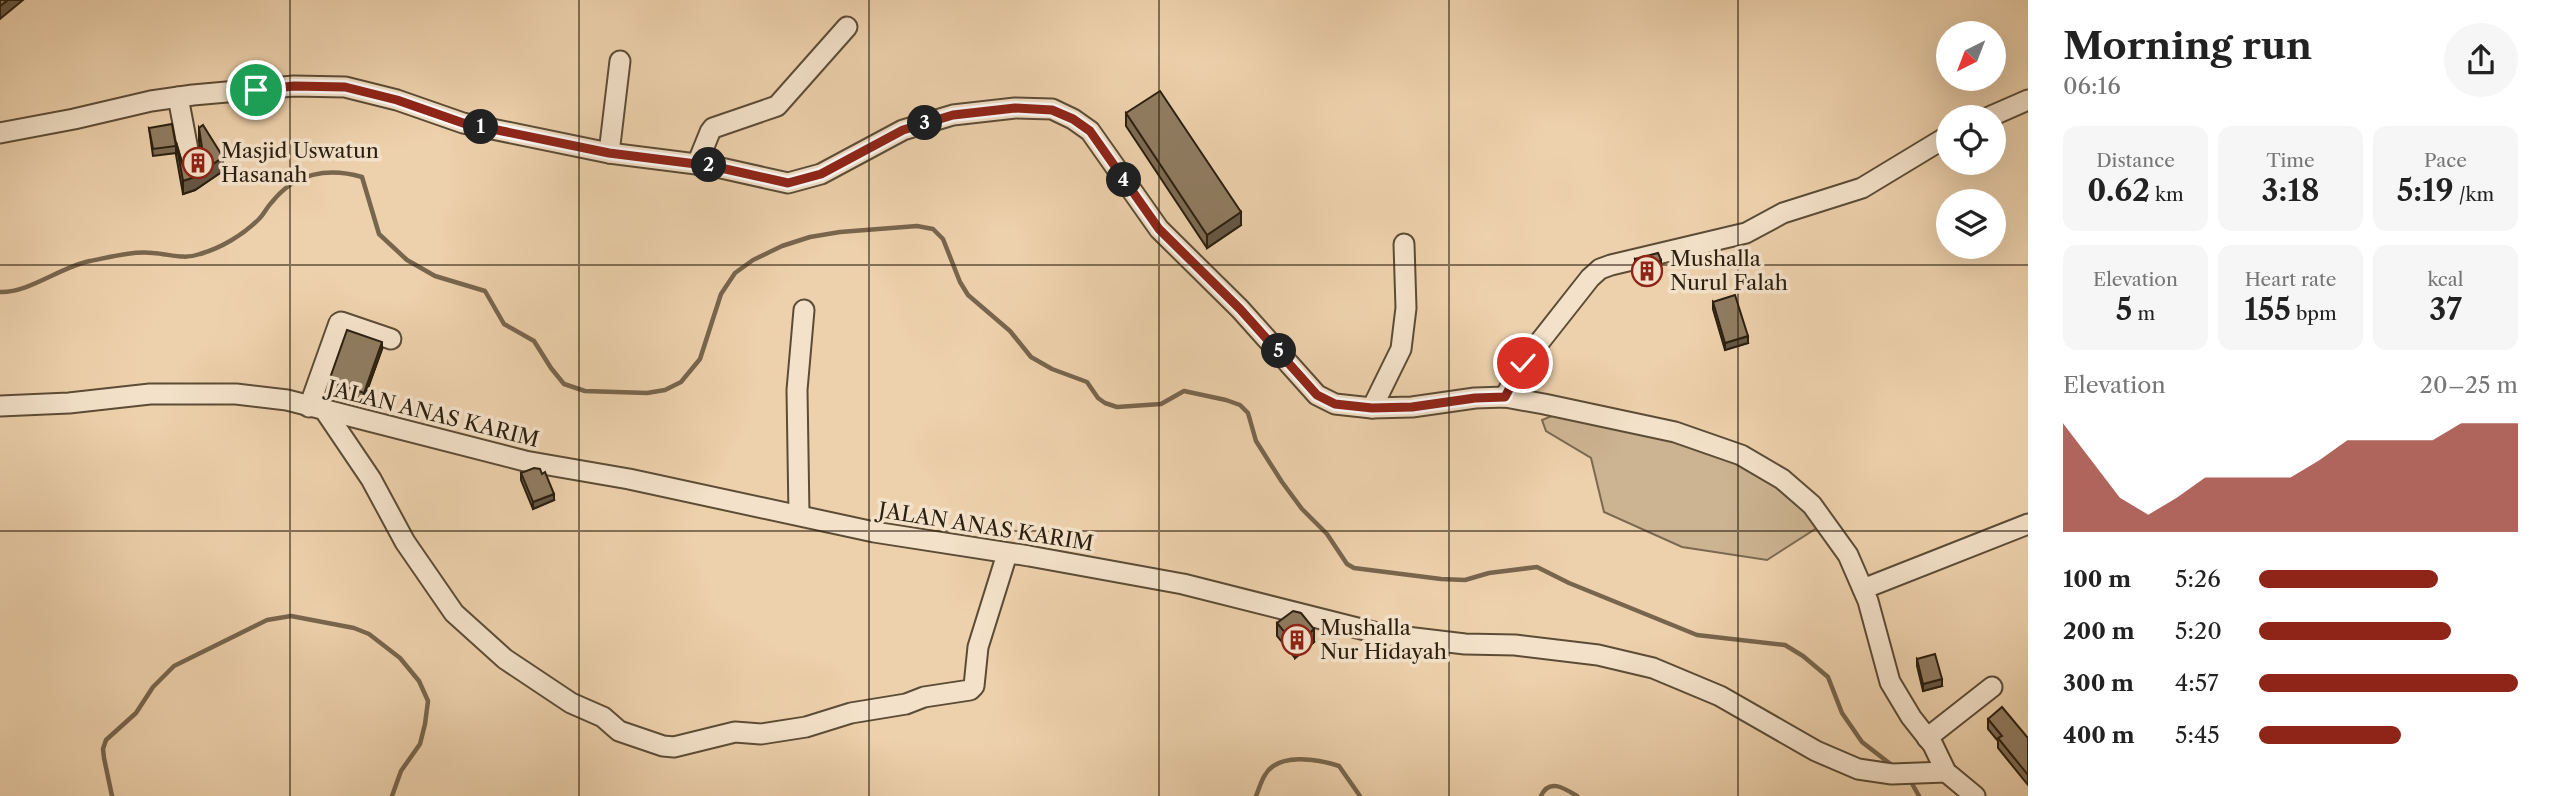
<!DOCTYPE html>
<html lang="en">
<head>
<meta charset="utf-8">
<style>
  :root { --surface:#fff; --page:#f6f6f6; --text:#222; --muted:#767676; --accent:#8f2418 }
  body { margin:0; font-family:"Libre Caslon Text",serif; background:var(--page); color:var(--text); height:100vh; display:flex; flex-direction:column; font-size:26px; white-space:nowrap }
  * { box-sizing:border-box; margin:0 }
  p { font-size:23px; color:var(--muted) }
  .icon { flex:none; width:38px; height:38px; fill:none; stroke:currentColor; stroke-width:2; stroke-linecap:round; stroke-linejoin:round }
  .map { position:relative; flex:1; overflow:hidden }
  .details { display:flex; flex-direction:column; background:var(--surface); width:525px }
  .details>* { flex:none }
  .needle { width:46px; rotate:222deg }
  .fabs { position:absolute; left:1936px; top:21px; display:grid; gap:14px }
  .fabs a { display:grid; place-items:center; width:70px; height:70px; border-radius:50%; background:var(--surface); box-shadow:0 7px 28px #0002; font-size:35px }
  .pin { position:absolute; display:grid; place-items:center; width:60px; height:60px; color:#fff; margin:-30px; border:4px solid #fff; border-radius:50%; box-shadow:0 2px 7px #0007 }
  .km { position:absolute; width:35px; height:35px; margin:-18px; border-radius:50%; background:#222; color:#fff; font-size:19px; line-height:35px; text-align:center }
  .round { display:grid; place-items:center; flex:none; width:74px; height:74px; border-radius:37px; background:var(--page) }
  .overview { display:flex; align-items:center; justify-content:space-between; height:119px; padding:0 35px }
  h1 { font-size:38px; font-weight:800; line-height:52px }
  .figures { display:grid; grid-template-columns:repeat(3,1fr); gap:10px; height:119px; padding:7px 35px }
  .figures div { display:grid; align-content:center; border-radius:14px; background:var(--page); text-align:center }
  .figures b { font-size:30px; font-weight:800 }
  .figures small { font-size:19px; font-weight:400 }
  .figures p { font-size:19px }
  .chart { height:196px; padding:14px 35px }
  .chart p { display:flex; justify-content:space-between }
  .chart svg { width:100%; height:126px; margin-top:7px; fill:var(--accent); opacity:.7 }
  ul { padding:0 35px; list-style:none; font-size:23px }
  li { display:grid; grid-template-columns:112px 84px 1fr; align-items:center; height:52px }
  li i { height:18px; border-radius:9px; background:var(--accent) }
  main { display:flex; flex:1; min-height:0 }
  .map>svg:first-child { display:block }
  .green { fill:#ccb391; stroke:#7c6950; stroke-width:2 }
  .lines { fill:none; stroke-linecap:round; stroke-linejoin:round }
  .stream { stroke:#78654d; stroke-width:4.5 }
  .minor-casing { stroke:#5c4c36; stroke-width:23 }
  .minor { stroke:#f3e1c9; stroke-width:19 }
  .wall { fill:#7c6b53; stroke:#2b1f0f; stroke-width:2 }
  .shaded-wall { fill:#655744; stroke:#2b1f0f; stroke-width:2 }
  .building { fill:#907c61; stroke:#2b1f0f; stroke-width:2 }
  .route-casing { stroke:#fff; stroke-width:14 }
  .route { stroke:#8f2418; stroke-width:9 }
  .grid { fill:none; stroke:#2b1f0f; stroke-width:2; stroke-opacity:0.55 }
  .labels { text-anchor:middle; stroke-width:7; stroke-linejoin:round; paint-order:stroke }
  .poi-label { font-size:21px; fill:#2b1f0f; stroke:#f3e1c9; text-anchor:start }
  .street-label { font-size:21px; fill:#2b1f0f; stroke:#f3e1c9 }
</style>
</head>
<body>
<main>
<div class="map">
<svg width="2028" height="796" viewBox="0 0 2028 796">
  <rect width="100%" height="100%" fill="#edd1ac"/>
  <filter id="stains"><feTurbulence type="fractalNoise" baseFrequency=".00286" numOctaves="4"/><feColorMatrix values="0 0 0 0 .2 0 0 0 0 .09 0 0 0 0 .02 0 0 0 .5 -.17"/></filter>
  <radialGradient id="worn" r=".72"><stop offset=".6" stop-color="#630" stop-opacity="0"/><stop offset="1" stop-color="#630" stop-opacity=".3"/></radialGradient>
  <polygon class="green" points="1571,408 1782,477 1823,524 1767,560 1682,547 1604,512 1591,458 1546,431 1542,420"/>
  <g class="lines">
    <g class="stream">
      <path d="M0 292C29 293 60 267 90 261 110 257 132 251 153 253 170 254 183 260 200 254 221 248 243 235 259 219 264 214 267 207 272 202 295 173 328 167 362 177L379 234 407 260 435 276 485 291 504 324 534 341 551 368 564 384 585 391 647 393 665 390 681 382 700 359 721 294 735 273 753 260 782 246 810 237 840 232 917 226 933 229 943 239 960 282 968 295 1010 331 1031 357 1052 369 1087 382 1098 398 1105 403 1117 407 1161 404 1184 391 1226 400 1240 405 1248 413 1256 441 1282 482 1302 509 1327 534 1347 564 1354 568 1441 579 1465 580 1489 573 1537 567 1569 583 1697 635 1785 645 1803 656 1828 677 1842 713 1862 742 1893 766"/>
      <polyline points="1910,780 1919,796"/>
      <polyline points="112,796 104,758 103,749 106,740 136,713 153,687 174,666 267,620 291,616 354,628 369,634 400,658 419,681 428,701 425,724 420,744 401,771 392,796"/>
      <path d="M1256 796C1259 789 1261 781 1265 775 1278 752 1318 759 1339 766L1360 796"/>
      <path d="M1541 796C1549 778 1564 788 1577 796"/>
    </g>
    <g class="minor-casing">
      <g id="minor">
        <polyline points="178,97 192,171"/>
        <polyline points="1989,117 2028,100"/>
        <polyline points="0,133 74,119 151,101 193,95 294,86 345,87 397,100 463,123 609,153 712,166 788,183 821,174 903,130 953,115 1015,108 1052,109 1073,119 1090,131 1159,229 1240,309 1317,395 1335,404 1372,408 1412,407 1475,398 1505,397 1544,404 1675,432 1741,455 1782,479 1812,505 1848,555 1868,601 1890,682 1911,717 1933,745 1946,772 1975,796"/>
        <polyline points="609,153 620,61"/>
        <polyline points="697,164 710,132 713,128 777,106 847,27"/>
        <polyline points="1505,397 1523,363 1590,278 1600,269 1611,265 1746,233 1783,213 1862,188 1948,136"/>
        <polyline points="0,406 69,403 150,394 236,394 287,400 525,461 629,479 874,532 1029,556 1183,584 1381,634 1465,644 1515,645 1598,655 1653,668 1720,696 1816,751 1858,769 1892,774 1946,772"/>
        <polyline points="309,407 339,323 341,322 391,339"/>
        <polyline points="1372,408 1401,349 1406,308 1404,244"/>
        <polyline points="325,411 371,479 405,542 454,613 505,659 571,703 603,717 619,731 663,746 674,747 735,732 761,734 806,727 851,713 906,704 924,697 970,690 974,686 978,647 1007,554"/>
        <polyline points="799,515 797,390 804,310"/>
        <polyline points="1863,589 2028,524"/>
        <polyline points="1927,738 1992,687"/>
      </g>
    </g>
    <use href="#minor" class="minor"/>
  </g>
  <g class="wall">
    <polygon points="1126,113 1241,225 1207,248 1126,126"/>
    <polygon points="149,128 176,146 176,153 153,156"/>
    <polygon points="199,128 223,171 195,190 183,194 176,155 176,142 183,166 189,170 199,168 202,164 199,141"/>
    <polygon points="1635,259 1661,273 1642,285 1635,272"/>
    <polygon points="1713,302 1748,343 1725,350 1713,309"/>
    <polygon points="382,349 364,399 329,388 329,381"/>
    <polygon points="521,473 554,500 533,509 521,480"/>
    <polygon points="1277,623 1314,642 1295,658 1277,636"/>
    <polygon points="1917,659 1942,686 1923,691 1917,666"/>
    <polygon points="1988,719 2028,738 2028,785 1998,748 1998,741 1988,729"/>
  </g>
  <g class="shaded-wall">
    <polygon points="8,0 23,0 0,19 0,6"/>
    <polygon points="223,157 223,171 195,190 183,194 183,181"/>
    <polygon points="1241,212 1241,225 1207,248 1207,235"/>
    <polygon points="1661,260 1661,273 1642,285 1642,272"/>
    <polygon points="1748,336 1748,343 1725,350 1725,343"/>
    <polygon points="382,342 382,349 364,399 364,393"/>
    <polygon points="554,494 554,500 533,509 533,502"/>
    <polygon points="1314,629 1314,642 1295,658 1295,645"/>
    <polygon points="1942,679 1942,686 1923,691 1923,684"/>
  </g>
  <g class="building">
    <polygon points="0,0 8,0 0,6"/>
    <polygon points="1160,91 1241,212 1207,235 1126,113"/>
    <polygon points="172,124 176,146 153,149 149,128"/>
    <polygon points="203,125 223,157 195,177 183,181 176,142 183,166 189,170 199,168 204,161 199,128"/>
    <polygon points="1658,253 1661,260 1642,272 1635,259"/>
    <polygon points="1735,295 1748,336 1725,343 1713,302"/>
    <polygon points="347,330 382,342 364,393 329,381"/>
    <polygon points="534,468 540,469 542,474 545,472 554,494 533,502 521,473"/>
    <polygon points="1293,611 1301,613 1314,629 1295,645 1277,623"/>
    <polygon points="1935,654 1942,679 1923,684 1917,659"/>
    <polygon points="2002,707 2028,738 2028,775 1998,738 2002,736 1988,719"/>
  </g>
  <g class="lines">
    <g class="route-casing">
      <polyline id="route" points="256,90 294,86 345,87 397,100 463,123 609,153 712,166 788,183 821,174 903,130 953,115 1015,108 1052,110 1073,119 1090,131 1159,229 1240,309 1317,395 1335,404 1372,408 1412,407 1475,398 1505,397 1523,363"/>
    </g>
    <use href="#route" class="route"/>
  </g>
  <path class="grid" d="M290 0V796M579 0V796M869 0V796M1159 0V796M1449 0V796M1738 0V796M0 265H2028M0 531H2028"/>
  <defs>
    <g id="building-ring" transform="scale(1.575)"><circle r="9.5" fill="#f3e1c9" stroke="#8f2418" stroke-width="1.5"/><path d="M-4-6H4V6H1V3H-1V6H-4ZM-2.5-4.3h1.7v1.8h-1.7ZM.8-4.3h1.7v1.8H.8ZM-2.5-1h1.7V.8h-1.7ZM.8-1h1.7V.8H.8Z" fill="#8f2418"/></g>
  </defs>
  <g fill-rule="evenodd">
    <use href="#building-ring" x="198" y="163"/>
    <use href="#building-ring" x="1647" y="271"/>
    <use href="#building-ring" x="1297" y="640"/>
  </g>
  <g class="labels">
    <g class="poi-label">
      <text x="221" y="158">Masjid Uswatun<tspan x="221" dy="24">Hasanah</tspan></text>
      <text x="1670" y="266">Mushalla<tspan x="1670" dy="24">Nurul Falah</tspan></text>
      <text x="1320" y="635">Mushalla<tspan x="1320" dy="24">Nur Hidayah</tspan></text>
    </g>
    <g class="street-label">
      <text transform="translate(433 414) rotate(14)" y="7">JALAN ANAS KARIM</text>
      <text transform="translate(986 527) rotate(9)" y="7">JALAN ANAS KARIM</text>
    </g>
  </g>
  <rect width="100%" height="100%" filter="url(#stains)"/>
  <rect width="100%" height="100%" fill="url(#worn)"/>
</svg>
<div class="fabs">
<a><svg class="needle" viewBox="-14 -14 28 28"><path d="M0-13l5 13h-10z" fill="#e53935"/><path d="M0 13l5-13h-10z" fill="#767676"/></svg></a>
<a><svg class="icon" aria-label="locate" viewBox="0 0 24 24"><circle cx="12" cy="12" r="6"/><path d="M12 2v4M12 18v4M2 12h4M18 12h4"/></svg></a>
<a><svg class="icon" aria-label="layers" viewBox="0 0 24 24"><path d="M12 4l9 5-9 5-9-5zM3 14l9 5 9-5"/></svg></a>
</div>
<div class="pin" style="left:256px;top:90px;background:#1e9e55"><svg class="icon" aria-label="arrive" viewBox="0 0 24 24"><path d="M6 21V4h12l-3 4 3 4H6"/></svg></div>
<div class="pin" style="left:1523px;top:363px;background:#d93025"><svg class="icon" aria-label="check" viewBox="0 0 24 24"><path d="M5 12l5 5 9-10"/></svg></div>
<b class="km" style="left:481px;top:127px">1</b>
<b class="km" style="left:709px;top:165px">2</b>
<b class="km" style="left:925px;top:123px">3</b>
<b class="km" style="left:1124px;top:180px">4</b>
<b class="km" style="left:1279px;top:351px">5</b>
</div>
<section class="details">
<div class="overview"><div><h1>Morning run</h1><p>06:16</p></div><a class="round"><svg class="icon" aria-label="share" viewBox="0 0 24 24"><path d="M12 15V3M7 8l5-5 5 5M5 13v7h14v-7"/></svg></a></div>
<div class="figures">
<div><p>Distance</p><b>0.62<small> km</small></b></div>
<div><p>Time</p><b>3:18</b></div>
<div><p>Pace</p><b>5:19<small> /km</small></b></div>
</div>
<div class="figures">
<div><p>Elevation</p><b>5<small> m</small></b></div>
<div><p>Heart rate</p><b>155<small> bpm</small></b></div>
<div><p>kcal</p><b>37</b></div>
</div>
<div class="chart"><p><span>Elevation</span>20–25 m</p>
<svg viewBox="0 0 160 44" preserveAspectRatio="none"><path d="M0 44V6L10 19L20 32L30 38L40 32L50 25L60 25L70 25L80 25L90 19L100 12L110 12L120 12L130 12L140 6L150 6L160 6V44z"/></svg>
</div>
<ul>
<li><b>100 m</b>5:26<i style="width:69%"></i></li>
<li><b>200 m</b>5:20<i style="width:74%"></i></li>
<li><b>300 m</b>4:57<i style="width:100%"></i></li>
<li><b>400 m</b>5:45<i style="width:55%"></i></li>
</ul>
</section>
</main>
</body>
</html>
